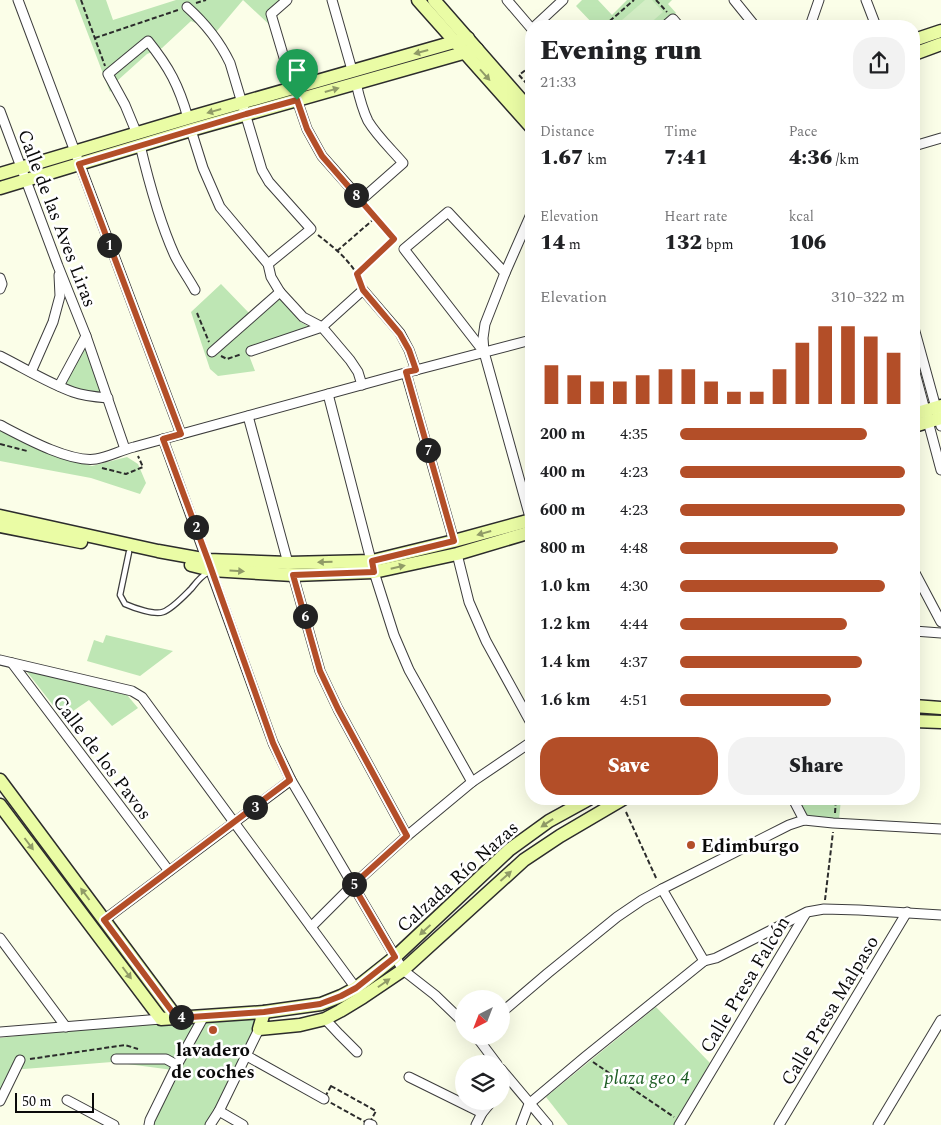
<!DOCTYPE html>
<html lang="en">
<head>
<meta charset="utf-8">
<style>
  :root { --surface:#fff; --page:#f2f2f2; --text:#202124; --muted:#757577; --accent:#b34e28 }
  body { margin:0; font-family:Spectral,serif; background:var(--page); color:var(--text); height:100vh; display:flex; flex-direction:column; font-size:19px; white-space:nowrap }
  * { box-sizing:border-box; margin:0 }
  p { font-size:16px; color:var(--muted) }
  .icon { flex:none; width:28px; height:28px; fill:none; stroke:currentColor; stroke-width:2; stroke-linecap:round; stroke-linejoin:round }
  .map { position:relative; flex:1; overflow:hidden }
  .sheet { position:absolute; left:525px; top:20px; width:395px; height:785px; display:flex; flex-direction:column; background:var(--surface); border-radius:20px; box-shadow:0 5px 20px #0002 }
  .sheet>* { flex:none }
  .needle { width:32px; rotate:222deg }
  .buttons { position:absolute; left:455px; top:990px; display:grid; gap:10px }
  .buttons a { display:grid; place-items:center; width:55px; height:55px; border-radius:50%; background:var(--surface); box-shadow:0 5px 20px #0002; font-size:25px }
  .scale { position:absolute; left:15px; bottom:12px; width:79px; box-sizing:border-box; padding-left:5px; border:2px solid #0a0a0a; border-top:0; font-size:14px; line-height:18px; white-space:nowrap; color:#0a0a0a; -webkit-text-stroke:4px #fff; paint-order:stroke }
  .pin { position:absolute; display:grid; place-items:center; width:42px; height:42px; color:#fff; margin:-51px -21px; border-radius:50% 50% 50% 0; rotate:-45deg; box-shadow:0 0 5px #0007 }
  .pin .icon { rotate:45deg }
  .km { position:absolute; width:25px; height:25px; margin:-12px; border-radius:50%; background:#222; color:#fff; font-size:14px; line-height:25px; text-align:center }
  .round { display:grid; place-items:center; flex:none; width:52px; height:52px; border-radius:20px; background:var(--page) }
  .head { display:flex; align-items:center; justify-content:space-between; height:85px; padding:0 15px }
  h1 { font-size:28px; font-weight:800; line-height:38px }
  .stats { display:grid; grid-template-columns:repeat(3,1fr); gap:8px; height:85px; padding:5px 15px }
  .stats div { display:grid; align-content:center }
  .stats b { font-size:21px; font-weight:800 }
  .stats small { font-size:14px; font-weight:400 }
  .stats p { font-size:14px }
  .chart { height:140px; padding:10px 15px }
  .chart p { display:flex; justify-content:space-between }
  .chart svg { width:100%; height:90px; margin-top:5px; stroke:var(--accent); stroke-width:6 }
  .cta { display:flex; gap:10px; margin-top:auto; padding:10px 15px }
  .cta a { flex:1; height:58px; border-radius:20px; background:var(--accent); color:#fff; font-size:20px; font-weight:800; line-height:58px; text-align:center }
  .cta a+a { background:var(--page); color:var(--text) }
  ul { padding:0 15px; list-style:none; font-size:16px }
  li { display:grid; grid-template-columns:80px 60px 1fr; align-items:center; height:38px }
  li i { height:12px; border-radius:6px; background:var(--accent) }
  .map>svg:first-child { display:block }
  .green { fill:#bee6b4 }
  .pitch { fill:#d3eec5 }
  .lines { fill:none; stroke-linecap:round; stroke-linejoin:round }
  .lane-casing { stroke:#3d3d3d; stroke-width:7 }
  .street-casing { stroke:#3d3d3d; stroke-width:11 }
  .secondary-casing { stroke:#2c2c2c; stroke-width:15 }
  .path { stroke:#2c2c2c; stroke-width:2; stroke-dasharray:5 2.5; stroke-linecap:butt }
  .lane { stroke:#fff; stroke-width:4.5 }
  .street { stroke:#fff; stroke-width:9 }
  .secondary { stroke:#eafca5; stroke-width:12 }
  .oneway { fill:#909b67 }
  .route-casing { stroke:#fff; stroke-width:10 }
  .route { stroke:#b34e28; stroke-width:6 }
  .poi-dot { fill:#b34e28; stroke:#fff; stroke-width:2 }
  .labels { text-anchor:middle; stroke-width:5; stroke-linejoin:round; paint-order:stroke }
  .street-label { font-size:19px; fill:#0a0a0a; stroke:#fff }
  .poi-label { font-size:19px; font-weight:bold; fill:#0a0a0a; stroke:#fff; text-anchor:start }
  .park-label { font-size:19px; font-style:italic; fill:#1e5e25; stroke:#fff }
</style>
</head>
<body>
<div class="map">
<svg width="941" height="1125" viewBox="0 0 941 1125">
  <rect width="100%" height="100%" fill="#fbfee8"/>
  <g class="green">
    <polygon points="75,0 106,0 113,20 176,0 291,0 276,15 274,29 243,0 216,32 191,21 162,48 147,54 117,81 110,92"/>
    <polygon points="582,0 598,0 612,15 627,0 672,0 668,4 676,13 662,26 595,26 576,6"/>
    <polygon points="221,284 249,313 275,290 299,321 311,328 248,349 250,358 255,371 218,376 210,369 191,312"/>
    <polygon points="86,343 106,396 83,392 62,385"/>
    <polygon points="0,430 21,440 74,461 92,466 127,457 138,464 146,483 140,494 91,478 0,461"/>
    <polygon points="106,635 173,651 140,676 87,661 94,640 103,643"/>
    <polygon points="24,668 127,695 138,708 112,726 89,700 63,718"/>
    <polygon points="796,799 841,799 839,820 805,818"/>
    <polygon points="656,1007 710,1063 674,1125 568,1125 546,1097"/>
    <polygon points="262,1014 207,1125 151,1125 205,1018"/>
    <polygon points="199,1022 173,1070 112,1062 11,1070 0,1090 0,1038 95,1026"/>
  </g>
  <polygon class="pitch" points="645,0 652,0 663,12 647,26 628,26 622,20"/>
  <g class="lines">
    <g class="lane-casing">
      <path id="lane" d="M129 552 120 595 125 604C134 608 154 615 163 612 172 609 184 596 191 589 196 583 200 577 207 573"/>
    </g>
    <g class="street-casing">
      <g id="street">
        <polyline points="18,0 181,434"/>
        <polyline points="287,0 271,14 293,88"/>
        <polyline points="332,0 352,70"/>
        <polyline points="507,0 531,28"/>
        <polyline points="734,0 755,26"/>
        <polyline points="866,0 876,26"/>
        <path d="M187 7C206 24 219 40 230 63L262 170 269 182 311 229 268 264"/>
        <polyline points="535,26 563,0"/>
        <polyline points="665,26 673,19 679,26"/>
        <polyline points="810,26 819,0"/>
        <path d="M297 100 307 129 322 156 361 200 403 163C391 149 377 136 368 121 362 109 359 96 356 83"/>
        <polyline points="0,111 58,266 86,336 125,449"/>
        <polyline points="191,130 203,168 220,207 268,264 271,277 280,292 303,317 322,327 350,360 358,372 362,385"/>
        <path d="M137 134 125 105 108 74 148 41C169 67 179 86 188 118"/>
        <path d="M140 145C149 183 159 221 175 256 181 268 189 279 195 290"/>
        <polyline points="914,146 941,138"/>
        <polyline points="531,214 505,273 485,324 483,338 484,352 531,521"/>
        <polyline points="0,278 2,284 0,289"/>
        <polyline points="914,328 941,426"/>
        <polyline points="251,351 322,327 363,290 400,333 409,350 416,370"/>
        <polyline points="212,352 280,292"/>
        <polyline points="484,352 404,249 448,212 505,273"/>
        <path d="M0 356C24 368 48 383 73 392 84 396 96 397 108 398"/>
        <polyline points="914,369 941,470"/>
        <polyline points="31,372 53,322 60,296 59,275"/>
        <polyline points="406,373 454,541"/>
        <polyline points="59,386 86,336"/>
        <polyline points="328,394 374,572 394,635 409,670 472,782"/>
        <polyline points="248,416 288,563"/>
        <path d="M0 425C23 437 70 463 96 459 109 457 121 450 134 447L416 370 531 340"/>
        <polyline points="163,439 273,743 291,780 403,970 435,995 464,1023"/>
        <polyline points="457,554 469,602 486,641 531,723"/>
        <polyline points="914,571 941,622"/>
        <polyline points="293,575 320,671 338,709 407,836"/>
        <polyline points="914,631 941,633"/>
        <polyline points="0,660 132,691 142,697 358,991"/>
        <polyline points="12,663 169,871"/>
        <polyline points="793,799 804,820"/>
        <polyline points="662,889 704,961"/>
        <polyline points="104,920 291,780"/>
        <polyline points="311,927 353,885 407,836 472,782 531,742"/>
        <polyline points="0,938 66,1027"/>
        <polyline points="501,1013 548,973 617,917 642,900 662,889 789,825 804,820 833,823 941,829"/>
        <polyline points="325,1019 339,1034 357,1052"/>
        <polyline points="0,1032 161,1019"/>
        <polyline points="476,1036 497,1064"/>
        <polyline points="247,1056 324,1099"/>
        <polyline points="116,1059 166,1059 177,1065"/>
        <polyline points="501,1069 548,1125"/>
        <polyline points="409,1077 482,1113"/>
        <polyline points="501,1089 509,1079"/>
        <polyline points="67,1100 114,1125"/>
        <polyline points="0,1101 20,1060"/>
        <polyline points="219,1111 243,1125"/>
        <polyline points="369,1124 372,1125"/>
        <polyline points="149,1125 150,1120 177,1065 204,1016"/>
        <polyline points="210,1125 219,1111 259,1029"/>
        <polyline points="476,1125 482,1113 492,1101"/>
        <polyline points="521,1125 529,1104 585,1057 704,961 716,958 807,912 824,909 859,910 941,915"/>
        <polyline points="679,1125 806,913"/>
        <polyline points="779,1125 907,912"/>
        <polyline points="878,1125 941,1020"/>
      </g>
    </g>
    <g class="secondary-casing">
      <g id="secondary">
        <polyline points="418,0 531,127"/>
        <polyline points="434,0 531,111"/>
        <polyline points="914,40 941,31"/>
        <polyline points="914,54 941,44"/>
        <polyline points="0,174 188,118 468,38"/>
        <polyline points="0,188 191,130 477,49"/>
        <polyline points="914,414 941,406"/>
        <polyline points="914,426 941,418"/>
        <polyline points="0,516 158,551 208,560 288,563 372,561 454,541 531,520"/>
        <polyline points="0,526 81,542"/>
        <polyline points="191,565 211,570 293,575 374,572 457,554 531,532"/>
        <polyline points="914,706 941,708"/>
        <polyline points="914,721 941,722"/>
        <polyline points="0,780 177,1018"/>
        <polyline points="0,805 161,1019 264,1012 321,1004 341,996 356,988 395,957 509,850 549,821 589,799"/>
        <polyline points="264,1012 259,1029 300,1025 325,1019 340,1011 363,997 403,970 524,860 560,836 623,799"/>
      </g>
    </g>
    <g class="path">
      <polyline points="81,0 105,66"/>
      <polyline points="656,0 667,12"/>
      <polyline points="196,3 206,0"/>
      <polyline points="604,26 634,0"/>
      <polyline points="95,38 178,10"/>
      <polyline points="531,66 519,75 527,84 531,81"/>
      <polyline points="367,208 397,242"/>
      <path d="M318 235C333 247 352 261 360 281"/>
      <polyline points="337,251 375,218"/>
      <polyline points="357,273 394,239"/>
      <polyline points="197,313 209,342"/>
      <polyline points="221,356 227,359 242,354"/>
      <polyline points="0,444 27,451"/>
      <polyline points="102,468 126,474 143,467 138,456"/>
      <polyline points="626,812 657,880"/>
      <polyline points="835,813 836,799"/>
      <polyline points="825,900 833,832"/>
      <polyline points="30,1059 125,1045 138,1049"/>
      <polyline points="593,1062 674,1117"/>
      <polygon points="331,1086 376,1111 369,1124 324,1099"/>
    </g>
    <use href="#lane" class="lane"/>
    <use href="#street" class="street"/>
    <use href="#secondary" class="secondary"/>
  </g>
  <defs><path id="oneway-solid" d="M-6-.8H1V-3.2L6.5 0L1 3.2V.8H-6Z" transform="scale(1.25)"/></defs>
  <g class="oneway">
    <use href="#oneway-solid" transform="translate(421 52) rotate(165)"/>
    <use href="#oneway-solid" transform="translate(485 75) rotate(48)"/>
    <use href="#oneway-solid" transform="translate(332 90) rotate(-16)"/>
    <use href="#oneway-solid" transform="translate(214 111) rotate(164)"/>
    <use href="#oneway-solid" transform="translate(484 533) rotate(164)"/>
    <use href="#oneway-solid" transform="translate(325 562) rotate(179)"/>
    <use href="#oneway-solid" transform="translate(398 567) rotate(-13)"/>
    <use href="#oneway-solid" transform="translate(237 571) rotate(4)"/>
    <use href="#oneway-solid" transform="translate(547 823) rotate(146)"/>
    <use href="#oneway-solid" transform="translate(29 844) rotate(53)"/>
    <use href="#oneway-solid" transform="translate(506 876) rotate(-42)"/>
    <use href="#oneway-solid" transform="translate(85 894) rotate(-127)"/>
    <use href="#oneway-solid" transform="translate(425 930) rotate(137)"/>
    <use href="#oneway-solid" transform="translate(127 973) rotate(53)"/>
    <use href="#oneway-solid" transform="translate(384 983) rotate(-35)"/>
  </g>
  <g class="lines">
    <g class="route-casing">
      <polygon id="route" points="297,100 307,129 322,156 394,239 357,274 363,290 400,334 409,350 416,370 406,372 454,541 372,561 374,572 293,575 320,671 338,709 407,836 353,885 395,957 356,988 341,996 320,1004 264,1012 177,1018 104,920 290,780 273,743 208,560 163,439 181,434 79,164 246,114"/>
    </g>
    <use href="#route" class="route"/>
  </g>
  <g class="poi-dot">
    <circle cx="691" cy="845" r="5"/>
    <circle cx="213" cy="1030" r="5"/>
  </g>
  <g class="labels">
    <g class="street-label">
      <text transform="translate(58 218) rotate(69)" y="7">Calle de las Aves Liras</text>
      <text transform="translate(103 757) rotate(53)" y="7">Calle de los Pavos</text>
      <text transform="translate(457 876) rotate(-42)" y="7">Calzada Río Nazas</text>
      <text transform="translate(744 984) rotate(-59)" y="7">Calle Presa Falcón</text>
      <text transform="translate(829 1010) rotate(-59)" y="7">Calle Presa Malpaso</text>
    </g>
    <g class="poi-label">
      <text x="701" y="852">Edimburgo</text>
      <text x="213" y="1056" text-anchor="middle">lavadero<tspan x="213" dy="22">de coches</tspan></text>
    </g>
    <g class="park-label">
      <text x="647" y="1084">plaza geo 4</text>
    </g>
  </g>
</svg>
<div class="buttons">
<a><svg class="needle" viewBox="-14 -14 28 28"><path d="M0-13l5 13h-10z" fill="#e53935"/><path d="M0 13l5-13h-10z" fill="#757577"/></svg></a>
<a><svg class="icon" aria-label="layers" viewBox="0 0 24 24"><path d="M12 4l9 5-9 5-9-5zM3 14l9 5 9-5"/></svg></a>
</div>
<div class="scale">50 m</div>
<div class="pin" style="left:297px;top:100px;background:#1e9e55"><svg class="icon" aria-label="arrive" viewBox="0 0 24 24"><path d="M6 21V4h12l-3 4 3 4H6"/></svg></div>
<b class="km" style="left:109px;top:245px">1</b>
<b class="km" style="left:196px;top:527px">2</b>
<b class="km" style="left:255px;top:807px">3</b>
<b class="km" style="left:181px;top:1017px">4</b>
<b class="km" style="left:354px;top:884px">5</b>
<b class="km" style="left:305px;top:616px">6</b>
<b class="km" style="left:428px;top:450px">7</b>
<b class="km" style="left:356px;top:195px">8</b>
<section class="sheet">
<div class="head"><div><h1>Evening run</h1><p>21:33</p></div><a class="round"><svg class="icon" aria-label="share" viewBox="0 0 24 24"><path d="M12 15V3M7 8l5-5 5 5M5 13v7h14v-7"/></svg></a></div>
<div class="stats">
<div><p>Distance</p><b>1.67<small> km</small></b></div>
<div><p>Time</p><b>7:41</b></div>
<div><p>Pace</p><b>4:36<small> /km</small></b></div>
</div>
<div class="stats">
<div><p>Elevation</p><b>14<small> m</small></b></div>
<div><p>Heart rate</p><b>132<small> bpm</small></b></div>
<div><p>kcal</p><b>106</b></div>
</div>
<div class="chart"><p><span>Elevation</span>310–322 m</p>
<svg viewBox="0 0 160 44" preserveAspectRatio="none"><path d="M5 44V25M15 44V30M25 44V33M35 44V33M45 44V30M55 44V27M65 44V27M75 44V33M85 44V38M95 44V38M105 44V27M115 44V14M125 44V6M135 44V6M145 44V11M155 44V19"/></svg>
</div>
<ul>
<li><b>200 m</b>4:35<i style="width:83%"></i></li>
<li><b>400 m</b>4:23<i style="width:100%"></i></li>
<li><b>600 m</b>4:23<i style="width:100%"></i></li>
<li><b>800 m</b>4:48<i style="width:70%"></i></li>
<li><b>1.0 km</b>4:30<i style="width:91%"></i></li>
<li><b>1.2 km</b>4:44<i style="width:74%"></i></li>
<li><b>1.4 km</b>4:37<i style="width:81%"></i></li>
<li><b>1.6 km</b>4:51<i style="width:67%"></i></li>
</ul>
<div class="cta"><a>Save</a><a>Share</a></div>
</section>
</div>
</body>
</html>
